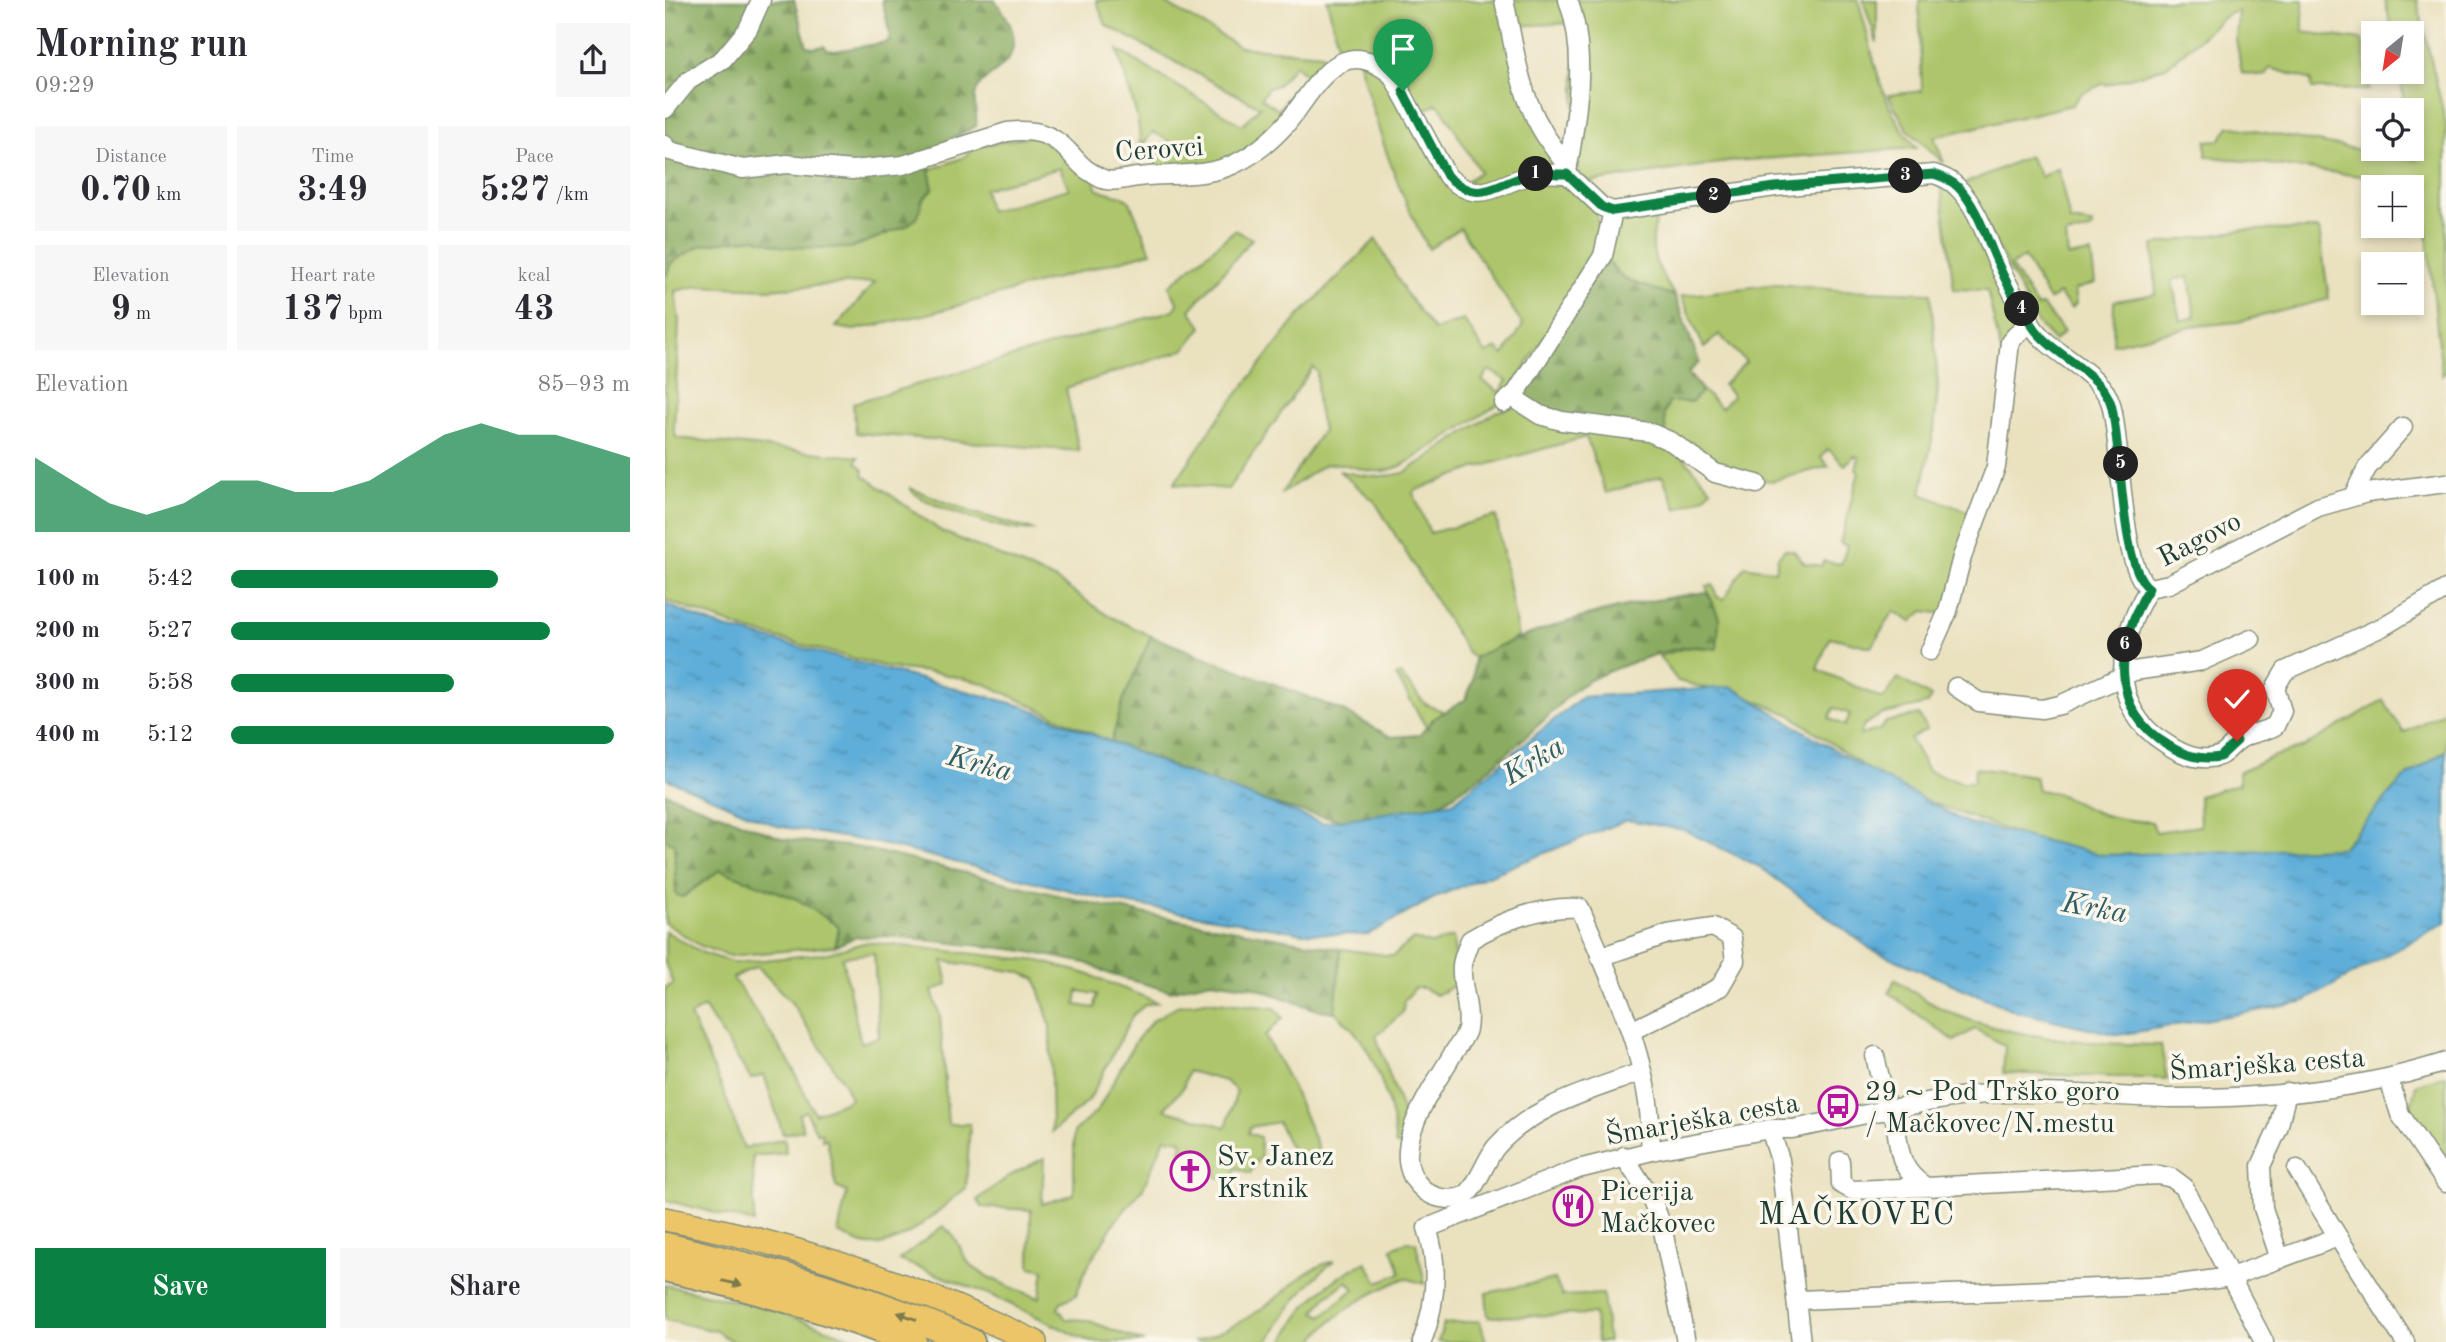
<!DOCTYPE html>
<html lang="en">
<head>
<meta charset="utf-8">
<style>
  :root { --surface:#fff; --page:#f7f7f7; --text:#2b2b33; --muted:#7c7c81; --accent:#0b8043 }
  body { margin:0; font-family:"Old Standard TT",serif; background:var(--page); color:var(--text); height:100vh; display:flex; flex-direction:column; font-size:26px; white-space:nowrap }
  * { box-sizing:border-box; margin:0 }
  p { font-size:23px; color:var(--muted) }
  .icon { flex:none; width:38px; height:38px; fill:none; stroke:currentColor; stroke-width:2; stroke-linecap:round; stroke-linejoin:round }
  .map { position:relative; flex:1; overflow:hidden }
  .panel { display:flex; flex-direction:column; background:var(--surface); width:665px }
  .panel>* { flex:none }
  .needle { width:46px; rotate:210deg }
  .tools { position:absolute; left:1696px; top:21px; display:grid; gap:14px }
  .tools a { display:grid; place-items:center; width:63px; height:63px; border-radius:0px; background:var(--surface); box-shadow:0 4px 10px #0003; font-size:35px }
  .pin { position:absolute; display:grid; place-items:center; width:60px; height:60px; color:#fff; margin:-72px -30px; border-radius:50% 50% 50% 0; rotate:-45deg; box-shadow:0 0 7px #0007 }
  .pin .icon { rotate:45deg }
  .km { position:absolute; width:35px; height:35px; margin:-18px; border-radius:50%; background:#222; color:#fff; font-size:19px; line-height:35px; text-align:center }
  .round { display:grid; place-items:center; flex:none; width:74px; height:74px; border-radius:0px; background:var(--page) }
  .headline { display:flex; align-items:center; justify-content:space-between; height:119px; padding:0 35px }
  h1 { font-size:38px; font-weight:700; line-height:52px }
  .figures { display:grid; grid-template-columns:repeat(3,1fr); gap:10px; height:119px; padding:7px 35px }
  .figures div { display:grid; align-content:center; border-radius:0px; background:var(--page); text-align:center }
  .figures b { font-size:35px; font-weight:700 }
  .figures small { font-size:19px; font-weight:400 }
  .figures p { font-size:19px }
  .chart { height:196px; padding:14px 35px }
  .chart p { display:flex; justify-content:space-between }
  .chart svg { width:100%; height:126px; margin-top:7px; fill:var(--accent); opacity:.7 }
  .primary-button { display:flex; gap:14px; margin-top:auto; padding:14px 35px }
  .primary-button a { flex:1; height:80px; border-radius:0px; background:var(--accent); color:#fff; font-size:28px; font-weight:700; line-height:80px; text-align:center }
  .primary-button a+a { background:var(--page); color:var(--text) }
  ul { padding:0 35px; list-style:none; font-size:23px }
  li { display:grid; grid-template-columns:112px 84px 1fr; align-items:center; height:52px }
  li i { height:18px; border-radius:9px; background:var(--accent) }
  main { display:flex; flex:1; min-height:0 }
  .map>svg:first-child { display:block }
  .grass { fill:#adc66c; stroke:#668250; stroke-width:2; fill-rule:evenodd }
  .forest { fill:url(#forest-firs); stroke:#54744a; stroke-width:2 }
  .water { fill:url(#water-ripples); stroke:#3e7686; stroke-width:2 }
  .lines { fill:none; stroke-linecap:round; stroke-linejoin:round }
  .minor-casing { stroke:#848f7a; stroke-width:21 }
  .major-casing { stroke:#848f7a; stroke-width:26 }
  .highway-casing { stroke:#848f7a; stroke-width:30 }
  .minor { stroke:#fff; stroke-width:18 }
  .major { stroke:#edc569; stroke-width:23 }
  .highway { stroke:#edc569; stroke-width:26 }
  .oneway { fill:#7c7a4c }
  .route-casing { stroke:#fff; stroke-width:14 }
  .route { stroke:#0b8043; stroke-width:9 }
  .labels { text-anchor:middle; stroke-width:7; stroke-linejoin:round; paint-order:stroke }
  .street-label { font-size:28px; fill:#1f3d34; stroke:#fbf7ec }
  .poi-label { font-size:28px; fill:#1f3d34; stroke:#fbf7ec; text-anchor:start }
  .water-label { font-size:30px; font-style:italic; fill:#325f66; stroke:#fbf7ec }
  .quarter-label { font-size:32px; letter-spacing:2px; fill:#1f3d34; stroke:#fbf7ec }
</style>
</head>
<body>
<main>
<section class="panel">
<div class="headline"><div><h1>Morning run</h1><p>09:29</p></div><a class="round"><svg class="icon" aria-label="share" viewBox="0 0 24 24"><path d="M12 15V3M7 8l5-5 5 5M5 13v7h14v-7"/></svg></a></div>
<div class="figures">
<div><p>Distance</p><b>0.70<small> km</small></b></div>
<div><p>Time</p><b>3:49</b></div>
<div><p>Pace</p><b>5:27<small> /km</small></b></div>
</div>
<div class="figures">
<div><p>Elevation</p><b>9<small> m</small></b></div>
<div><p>Heart rate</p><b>137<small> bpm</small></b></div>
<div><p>kcal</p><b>43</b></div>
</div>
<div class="chart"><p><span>Elevation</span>85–93 m</p>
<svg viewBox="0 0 160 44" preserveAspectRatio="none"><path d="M0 44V18L10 26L20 34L30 38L40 34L50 26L60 26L70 30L80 30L90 26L100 18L110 10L120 6L130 10L140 10L150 14L160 18V44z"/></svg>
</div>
<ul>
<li><b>100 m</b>5:42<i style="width:67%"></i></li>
<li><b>200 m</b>5:27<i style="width:80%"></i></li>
<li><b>300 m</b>5:58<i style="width:56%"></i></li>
<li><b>400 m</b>5:12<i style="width:96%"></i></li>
</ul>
<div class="primary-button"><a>Save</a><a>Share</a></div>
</section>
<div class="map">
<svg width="1781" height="1342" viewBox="0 0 1781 1342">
  <defs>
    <pattern id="forest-firs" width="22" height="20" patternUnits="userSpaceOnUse" patternTransform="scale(1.75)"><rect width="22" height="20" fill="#8aab60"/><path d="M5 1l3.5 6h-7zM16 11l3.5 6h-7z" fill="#708c50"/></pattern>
    <pattern id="water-ripples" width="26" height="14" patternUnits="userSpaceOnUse" patternTransform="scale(1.75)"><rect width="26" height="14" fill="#5eaed9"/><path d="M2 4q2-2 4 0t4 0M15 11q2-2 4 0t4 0" fill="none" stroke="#4d8fb1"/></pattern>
  </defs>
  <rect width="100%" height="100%" fill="#fbf7ec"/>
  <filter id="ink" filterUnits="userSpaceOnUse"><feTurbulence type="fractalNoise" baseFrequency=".0143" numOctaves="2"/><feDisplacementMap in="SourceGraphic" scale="14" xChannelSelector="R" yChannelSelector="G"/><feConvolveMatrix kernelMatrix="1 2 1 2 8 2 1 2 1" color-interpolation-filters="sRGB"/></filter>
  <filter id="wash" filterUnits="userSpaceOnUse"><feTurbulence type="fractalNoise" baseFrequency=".00686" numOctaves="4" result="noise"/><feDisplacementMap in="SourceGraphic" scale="28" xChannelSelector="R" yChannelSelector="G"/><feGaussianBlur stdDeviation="1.57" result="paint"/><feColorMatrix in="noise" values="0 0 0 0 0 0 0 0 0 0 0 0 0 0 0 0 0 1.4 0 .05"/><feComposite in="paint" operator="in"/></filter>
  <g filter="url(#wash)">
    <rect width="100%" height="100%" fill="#eae1bf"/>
    <g class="grass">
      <path d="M431 0H495L575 47 657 54 662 64 647 80 630 65 613 85 603 88 596 98 614 110 627 90 635 95 597 140 550 168 492 167 491 162 505 142 488 132 474 149C479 123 459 80 453 50L577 125 595 107 441 25Z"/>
      <polygon points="662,0 836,0 893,166 814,188 803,180 815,172 778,110 772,104 758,111 755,117 737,82 674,49"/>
      <polygon points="850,0 899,0 907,23 848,26 844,7"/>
      <path d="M909 0H1193C1210 55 1212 104 1252 148L1069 161 919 183 911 174Z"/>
      <polygon points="1198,0 1212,0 1212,43"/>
      <polygon points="1254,0 1638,0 1638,32 1697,40 1704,90 1647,89 1646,80 1605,68 1600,76 1577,73 1571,39 1573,11 1563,14 1501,67 1441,85 1440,83 1417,93 1407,105 1269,137 1279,163 1242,129 1223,95 1257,91"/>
      <polygon points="1720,0 1752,0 1781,124 1781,371 1777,375 1757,184 1541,156 1541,141 1555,140 1564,126 1751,160 1746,110 1741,110 1734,72 1746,72 1746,33 1727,33"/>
      <path d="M694 62 715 69 792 189 897 179 931 209 937 243 841 399 740 464C703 483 686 458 659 465L616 494 658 430 652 404V372L648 367 563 489 509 484 555 416 634 316 711 239 740 292 769 330 799 320 821 354 831 348 839 355 858 325 795 228 764 249C731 190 712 127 694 62ZM824 370 842 381 834 392 817 380Z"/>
      <path d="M371 135 428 177 433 190 457 196 465 202 486 252 263 314 189 330 171 327 210 282 101 289 34 286 10 291 14 321 9 430 12 438 194 457 191 462 199 470 198 475 276 531 391 580 442 615 486 636 459 698 446 742 318 683 273 673 226 668 81 630 0 600V279L6 263 36 245 90 238 119 247 186 248 241 226 252 218 258 199 268 189 264 170 297 158 314 146ZM395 168 404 189 324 211 319 189Z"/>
      <polygon points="1364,156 1376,177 1393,168 1405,221 1427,224 1426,230 1401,235 1403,257 1426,253 1430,283 1409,290 1411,304 1406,308 1394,294 1384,300 1359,257 1346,266 1372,307 1377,305 1399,332 1389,341 1373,324 1299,184"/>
      <polygon points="1275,180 1299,201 1358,317 1338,360 1322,290 1289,289"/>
      <path d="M994 211C981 249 989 264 1010 296L959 279 945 264 937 262 951 218Z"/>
      <path d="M1654 229 1664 299 1573 322 1531 326 1448 344 1449 301 1491 294 1488 245 1577 230ZM1524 277 1530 317 1515 321 1507 280Z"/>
      <polygon points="570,230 587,239 525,310 537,327 519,350 401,388 414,451 191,433 188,403 509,310 513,304 504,286"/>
      <path d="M1112 284 1172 290 1266 293 1273 386 1269 430 1256 494 1311 514 1280 614 1258 611 1246 622 1229 611 1206 647 1165 637 1152 669 1218 699 1233 678 1266 697 1262 704 1216 715 1199 725 1195 735 1214 730 1221 722 1254 715 1262 729 1245 739 1263 771 1297 782H1309L1310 768 1370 776 1373 790C1403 794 1404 801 1428 811 1447 819 1467 821 1487 822L1491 832 1535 826 1534 796 1574 784 1573 773 1607 757 1639 747 1718 700 1739 733 1781 710V750L1737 780 1677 848 1448 860 1374 842 1234 791 1126 715 1090 700 1013 681 994 656 1025 647 1052 649 1054 618 1041 586 1048 585 1052 597 1059 599 1080 566 1110 571 1113 557 1120 549 1129 551 1139 563 1157 566 1158 561 1176 564 1182 546 1175 543 1194 472 1191 470 1194 457 1189 456 1180 465 1163 449 1156 458 1164 466 1107 481 1067 476 1001 436 999 414 1004 402H1027L1037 390 1056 408 1068 396 1058 385 1081 362 1054 334 1039 348 1016 296ZM1169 708 1185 714 1180 726 1164 718Z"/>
      <path d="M850 406 983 436 1011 449 1046 489 1040 497 1012 509 997 476 941 493 921 437 810 468 751 490 748 493 765 533 831 516 853 637 809 658 802 652 710 502 674 471C697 476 716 479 739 473L831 412Z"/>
      <path d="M245 488 306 512 368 530C350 535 251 504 245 488Z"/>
      <polygon points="735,674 760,704 778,711 761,727 731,676"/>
      <polygon points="0,839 9,844 18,897 55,870 132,899 174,927 170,946 65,956 36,946 0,923"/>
      <path d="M0 931 38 953 70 963 163 953 202 942 374 961 422 974 492 1002 480 1005 468 1015 424 1100 387 1132 385 1025 371 979 354 972 278 961 283 984 267 991 275 1016 283 1124H305L301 1188C274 1208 235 1253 198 1244 190 1242 181 1236 173 1233L182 1192 171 1187 162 1139 157 1140V1133H152L141 1111 134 1114 138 1130 118 1134 99 1075 86 1079 39 1007 25 1016 58 1090 79 1148 120 1139 121 1153 88 1156 89 1223 0 1200V988L8 984 0 963ZM209 953 214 1037 196 1043 177 957ZM92 966 126 1002 180 1085 186 1099 150 1114 125 1063 68 978ZM413 991 432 994 430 1008 411 1005Z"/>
      <path d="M788 937 793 984 771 995 758 988H750L739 1001 738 1012 711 1036 744 1131 735 1146 730 1144C730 1115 712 1060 693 1036 687 1027 678 1020 670 1012L676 949 728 956 748 939 767 944Z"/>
      <path d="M1230 979C1242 987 1253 996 1266 1003 1328 1038 1426 1044 1496 1045L1502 1079 1338 1073 1340 1046 1310 1029 1289 1041 1224 993Z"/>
      <path d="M541 1001 610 1008 618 1018 600 1036 626 1084 660 1164C628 1168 625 1146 613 1122L585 1127 583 1133 595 1137 596 1155 585 1173 571 1168 567 1181 551 1177 552 1167 516 1153 517 1140 500 1138 477 1190 451 1220 422 1267 411 1295 396 1302 393 1308 401 1319 422 1320 479 1342H425L326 1295 234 1260 278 1226C297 1241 293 1250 304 1263 316 1277 357 1292 375 1298L379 1270 365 1267 366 1210 317 1207 312 1200 344 1176 379 1158 377 1204 409 1194V1132L433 1110 470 1042 487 1021 512 1006ZM523 1071 560 1081 572 1091 561 1127 499 1109 518 1088Z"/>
      <polygon points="1781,1075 1781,1168 1745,1109 1751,1085"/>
      <path d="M743 1241 751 1243 760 1284 740 1278C704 1294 672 1310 647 1342H618C637 1304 663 1280 701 1262L713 1282 736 1273 727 1248ZM682 1281 689 1289 657 1316 650 1312 661 1297Z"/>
      <path d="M669 1261C640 1284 620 1310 603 1342H528C557 1333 587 1317 610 1299 630 1283 643 1267 669 1261Z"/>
      <polygon points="890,1279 897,1296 938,1294 943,1342 933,1342 929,1314 823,1317 821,1293"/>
      <polygon points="0,1285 102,1308 200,1342 68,1342 51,1331 0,1320"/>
      <polygon points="815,1321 821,1342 773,1342 779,1324"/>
    </g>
    <g class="forest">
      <path d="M0 0H129L142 46 148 48 159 46 162 50 170 51 223 42 225 34 217 0H330C345 20 359 43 338 65 331 73 319 78 313 88 306 99 313 113 311 126L267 149 264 170 268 189 258 199 252 218 241 226 186 248 119 247 90 238 36 245 6 263 0 279Z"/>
      <path d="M937 262 945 264 959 279 1010 296 1034 362 1023 373 1037 390 1027 402H1004L999 414 1001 436C966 430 876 424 858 392Z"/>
      <path d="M1042 592 1054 618 1052 649C1043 648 1034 646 1025 647 1000 649 936 672 915 686 902 695 892 708 880 719 840 756 777 817 721 821 637 828 524 771 446 742L459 698 486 636 676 710 726 737 755 735 768 719 801 699 808 680 809 658 818 653C890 621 963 602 1042 592Z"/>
      <polygon points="0,793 119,839 197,848 438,906 676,949 670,1012 649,1009 589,987 546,981 505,991 447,975 421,963 354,950 223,936 191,937 170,946 174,927 132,899 55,870 17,897 11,895 9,844 0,839"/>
    </g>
    <polygon class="water" points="0,604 53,626 358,706 517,771 657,823 788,802 917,697 1067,687 1188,761 1300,822 1438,855 1677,848 1737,780 1781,751 1781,922 1636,1003 1454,1035 1353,1012 1207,950 1095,867 1019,830 962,820 773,896 702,935 638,933 448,901 212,843 112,826 0,778"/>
  </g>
  <g filter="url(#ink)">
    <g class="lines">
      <g class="minor-casing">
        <g id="minor">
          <path d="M839 0C854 68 855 111 903 166"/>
          <polyline points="0,109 23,81 58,59 83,29 96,0"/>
          <path d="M0 145 5 151 78 169 122 164 187 170 238 165 342 132C367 129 386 132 404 152 412 160 417 168 427 173 431 176 437 179 441 180 451 182 463 178 473 177 506 173 537 178 567 165 588 156 607 140 622 123 651 88 674 31 727 75L782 176C815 206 828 186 863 176 875 172 889 174 902 174"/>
          <path d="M902 171C912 117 923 53 903 0"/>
          <path d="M902 174 937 207 948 211 1110 187 1269 174C1278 177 1286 180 1292 187 1311 205 1320 233 1330 257 1341 281 1353 305 1368 327 1386 354 1438 374 1446 404 1457 444 1455 568 1484 588L1504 584 1653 507 1702 493 1781 483"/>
          <polyline points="847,397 875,415 897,421 984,432 1007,442 1050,473 1092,484"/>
          <polyline points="839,403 851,393 938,256 948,211"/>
          <polyline points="1688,496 1702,468 1738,427"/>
          <path d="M1484 588C1453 639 1441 707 1500 743 1513 752 1528 760 1544 758 1561 757 1563 747 1575 739 1585 733 1599 732 1610 726L1617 711 1610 688 1620 671 1717 627 1781 589"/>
          <polyline points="1265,651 1283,611 1297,557 1331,467 1345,342 1365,320"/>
          <polyline points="1291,687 1314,702 1377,709 1395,705 1469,671 1537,661 1586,639"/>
          <polyline points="935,957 1003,934 1048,927 1067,938 1070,961 1055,987 970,1029"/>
          <polyline points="1210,1056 1223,1112"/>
          <path d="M976 1072C925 1091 868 1105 831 1147 821 1159 811 1190 799 1196 788 1201 773 1199 763 1193 715 1160 765 1093 786 1057 791 1048 800 1038 802 1029 806 1007 795 986 797 965 798 957 802 948 805 940 836 921 879 905 915 908 946 980 991 1071 985 1151"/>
          <polyline points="1724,1079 1735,1114 1781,1183"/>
          <path d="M1230 1120C1235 1151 1233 1169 1261 1187L1494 1175 1507 1178 1519 1187 1599 1342"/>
          <polyline points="1105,1129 1115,1160 1136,1342"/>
          <polyline points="959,1156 987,1200 997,1226 1021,1342"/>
          <polyline points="1175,1161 1176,1184 1187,1190 1261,1187"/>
          <polyline points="1673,1237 1740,1342"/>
          <polyline points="1615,1259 1598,1208 1596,1166 1613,1129 1622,1092"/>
          <polyline points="1133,1300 1507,1285 1566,1277 1673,1237 1632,1169"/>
          <path d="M757 1342C771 1304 775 1267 762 1228L913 1169 991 1150 1105 1129H1127C1195 1117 1269 1096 1337 1093 1394 1091 1451 1097 1507 1098 1598 1099 1694 1090 1781 1062"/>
        </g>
      </g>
      <g class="major-casing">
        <path id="major" d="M0 1219C128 1243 252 1286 370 1342"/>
      </g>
      <g class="highway-casing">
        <g id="highway">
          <path d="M0 1246C104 1271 208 1297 306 1342"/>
          <path d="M0 1268C85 1287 167 1310 248 1342"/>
        </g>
      </g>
      <use href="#minor" class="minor"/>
      <use href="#major" class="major"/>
      <use href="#highway" class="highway"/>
    </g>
    <defs><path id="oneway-solid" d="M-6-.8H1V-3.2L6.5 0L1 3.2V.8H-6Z" transform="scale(1.75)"/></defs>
    <g class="oneway">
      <use href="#oneway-solid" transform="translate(67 1283) rotate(13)"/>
      <use href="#oneway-solid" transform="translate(242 1316) rotate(-159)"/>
    </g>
  </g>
  <g class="lines" filter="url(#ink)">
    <g class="route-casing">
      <path id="route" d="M738 91 782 176C815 206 828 185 863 175 875 172 889 174 902 174L937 207 948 211 1110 187 1269 174C1278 177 1286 180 1293 187 1311 205 1320 234 1330 257 1340 281 1353 305 1368 327 1386 354 1438 374 1446 404 1457 444 1455 568 1484 588 1452 641 1442 709 1503 745 1520 756 1535 760 1555 757L1572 741"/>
    </g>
    <use href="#route" class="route"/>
  </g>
  <defs>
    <g id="bus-ring" transform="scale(2.0125)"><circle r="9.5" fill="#fbf7ec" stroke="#b5179e" stroke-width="1.5"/><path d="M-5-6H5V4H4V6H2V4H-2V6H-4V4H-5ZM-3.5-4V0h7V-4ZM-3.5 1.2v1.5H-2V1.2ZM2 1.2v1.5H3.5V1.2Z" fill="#b5179e"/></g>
    <g id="church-ring" transform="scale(2.0125)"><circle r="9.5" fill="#fbf7ec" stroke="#b5179e" stroke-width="1.5"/><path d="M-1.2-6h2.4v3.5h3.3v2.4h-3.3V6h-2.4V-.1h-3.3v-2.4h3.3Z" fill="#b5179e"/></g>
    <g id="restaurant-ring" transform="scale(2.0125)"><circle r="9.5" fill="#fbf7ec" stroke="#b5179e" stroke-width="1.5"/><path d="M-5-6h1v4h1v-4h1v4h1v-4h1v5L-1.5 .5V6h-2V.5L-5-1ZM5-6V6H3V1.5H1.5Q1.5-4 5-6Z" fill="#b5179e"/></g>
  </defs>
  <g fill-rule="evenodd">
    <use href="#bus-ring" x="1173" y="1106"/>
    <use href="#church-ring" x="525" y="1171"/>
    <use href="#restaurant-ring" x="908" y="1206"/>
  </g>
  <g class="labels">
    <g class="street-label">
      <text transform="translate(494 148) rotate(-4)" y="10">Cerovci</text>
      <text transform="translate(1534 538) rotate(-27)" y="10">Ragovo</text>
      <text transform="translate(1602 1063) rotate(-4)" y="10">Šmarješka cesta</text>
      <text transform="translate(1037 1118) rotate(-10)" y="10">Šmarješka cesta</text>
    </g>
    <g class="poi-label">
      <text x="1200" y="1100">29 ~ Pod Trško goro<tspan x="1200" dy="32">/ Mačkovec/N.mestu</tspan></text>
      <text x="552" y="1165">Sv. Janez<tspan x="552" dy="32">Krstnik</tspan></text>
      <text x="935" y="1200">Picerija<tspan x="935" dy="32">Mačkovec</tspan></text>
    </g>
    <g class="water-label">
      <text transform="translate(868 760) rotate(-31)" y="10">Krka</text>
      <text transform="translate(315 763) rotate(15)" y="10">Krka</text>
      <text transform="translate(1430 907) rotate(10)" y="10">Krka</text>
    </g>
    <g class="quarter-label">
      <text x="1192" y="1224">MAČKOVEC</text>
    </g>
  </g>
</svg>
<div class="tools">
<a><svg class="needle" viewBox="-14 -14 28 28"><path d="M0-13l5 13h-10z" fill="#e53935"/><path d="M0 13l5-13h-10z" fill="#7c7c81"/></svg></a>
<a><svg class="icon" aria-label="locate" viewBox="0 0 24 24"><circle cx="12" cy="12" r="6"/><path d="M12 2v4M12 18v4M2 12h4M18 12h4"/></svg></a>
<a>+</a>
<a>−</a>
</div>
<div class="pin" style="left:738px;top:91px;background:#1e9e55"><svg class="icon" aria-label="arrive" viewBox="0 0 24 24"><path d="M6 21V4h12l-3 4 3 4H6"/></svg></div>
<div class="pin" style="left:1572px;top:741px;background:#d93025"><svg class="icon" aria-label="check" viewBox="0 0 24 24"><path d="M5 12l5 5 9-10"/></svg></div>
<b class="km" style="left:871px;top:174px">1</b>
<b class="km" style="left:1049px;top:196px">2</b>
<b class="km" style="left:1241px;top:176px">3</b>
<b class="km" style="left:1357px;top:309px">4</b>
<b class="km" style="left:1456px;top:464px">5</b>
<b class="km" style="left:1460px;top:645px">6</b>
</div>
</main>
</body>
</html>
